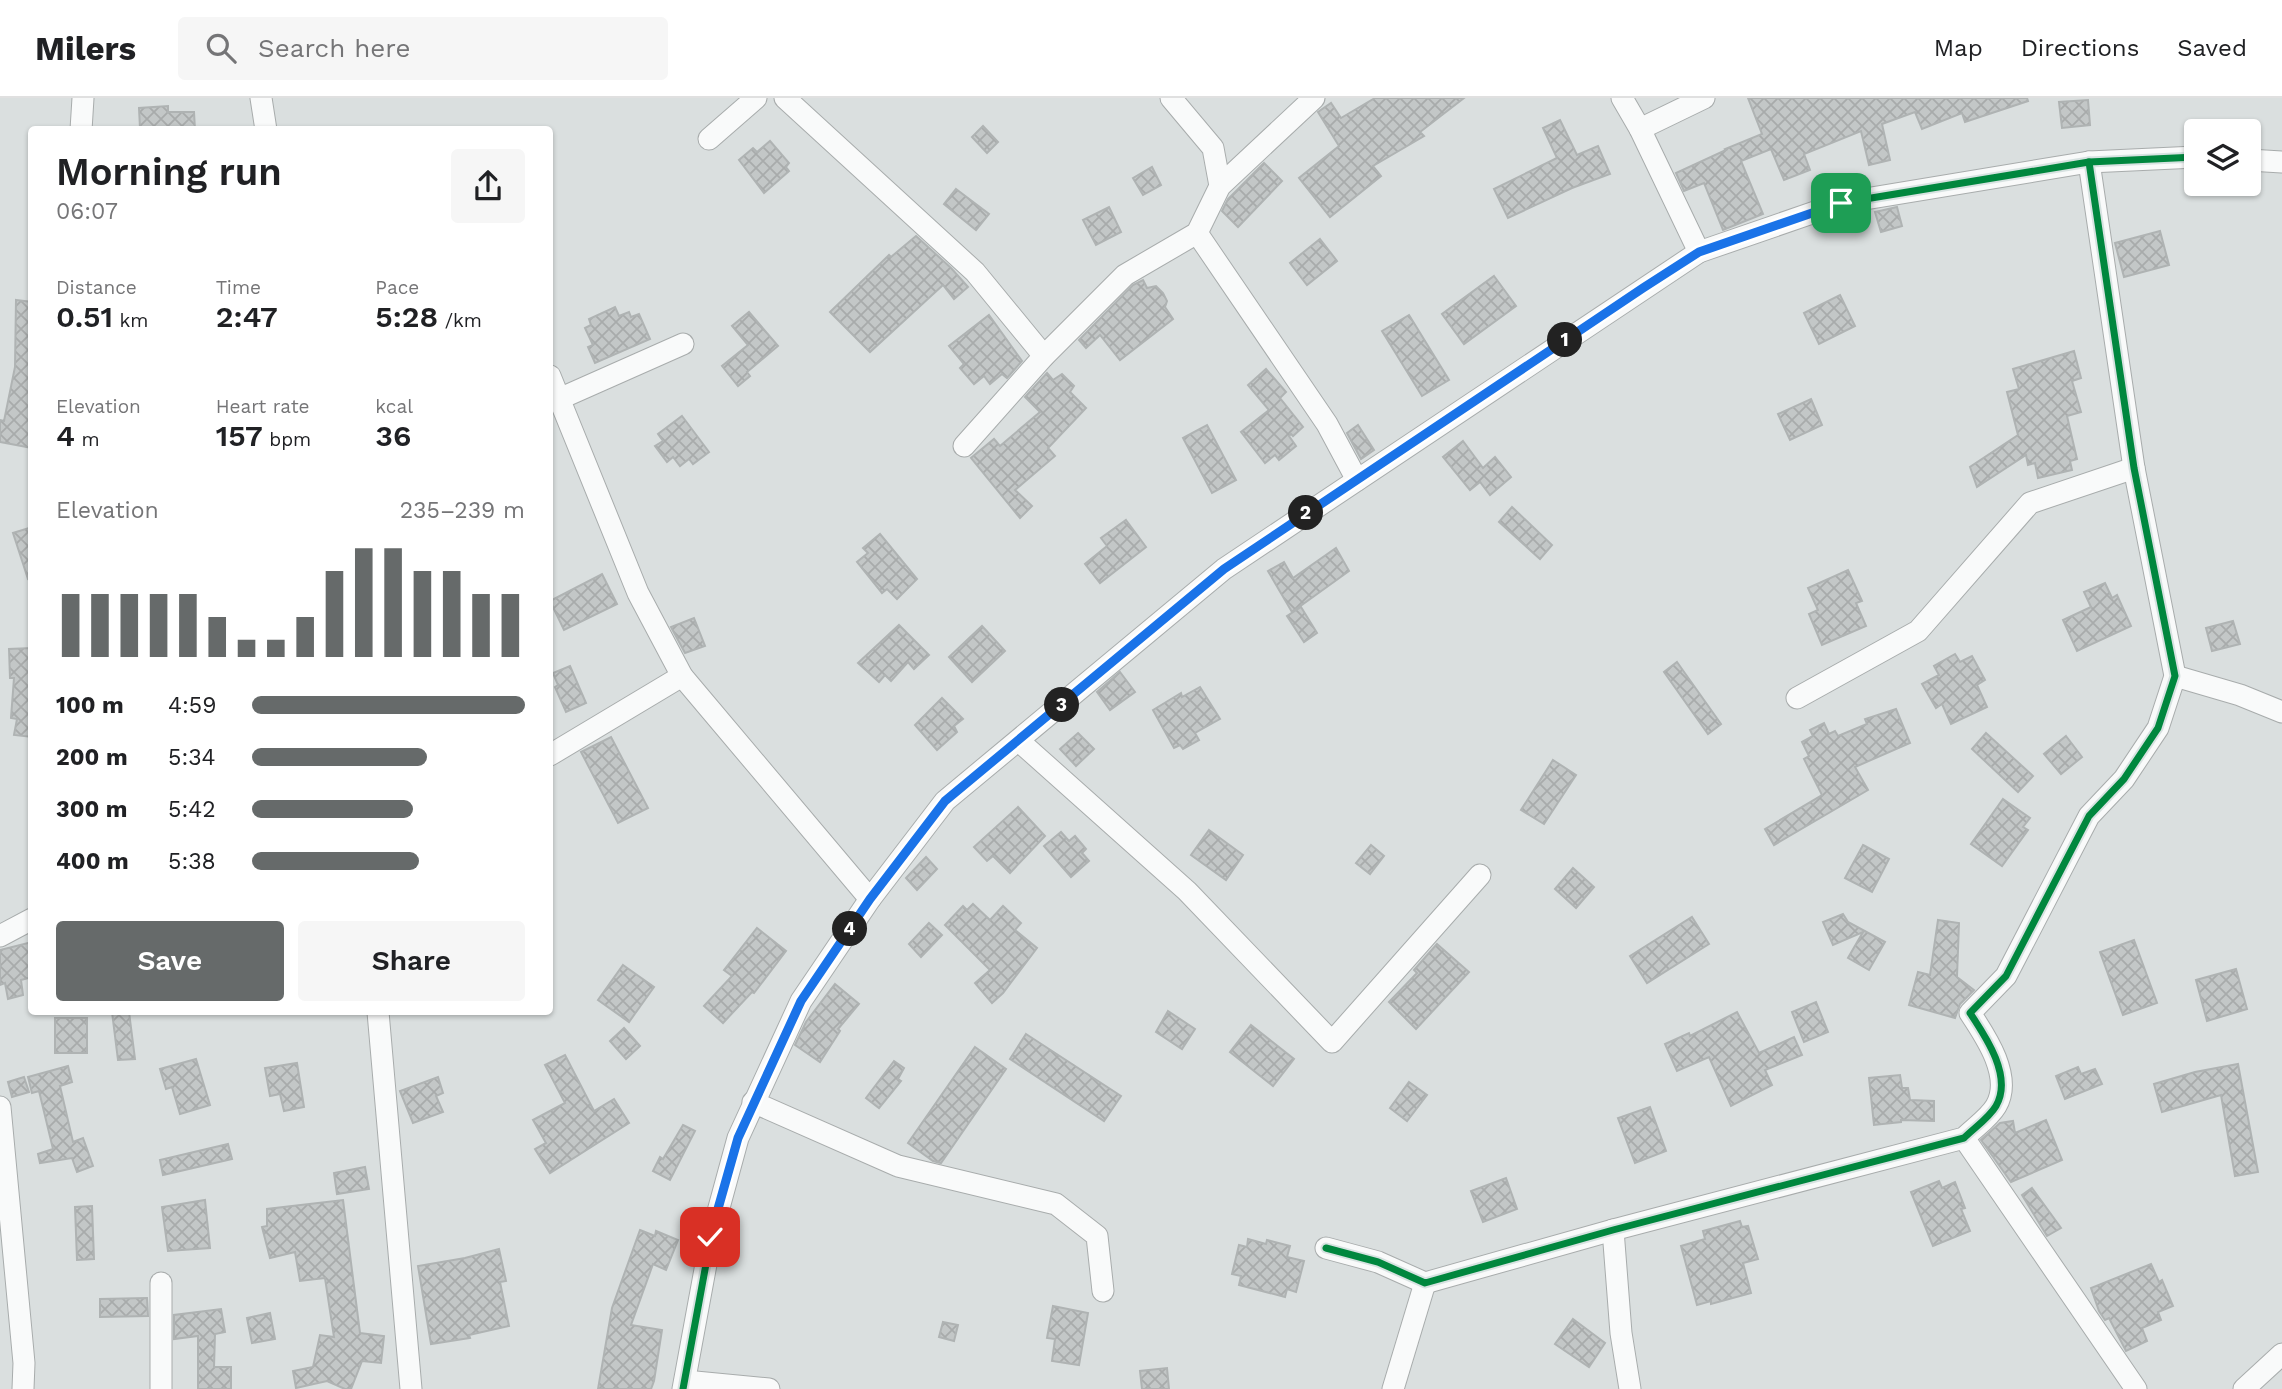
<!DOCTYPE html>
<html lang="en">
<head>
<meta charset="utf-8">
<style>
  :root { --surface:#fff; --page:#f6f6f6; --text:#202124; --muted:#757577; --line:#e0e0e0; --accent:#666a6a }
  body { margin:0; font-family:"Work Sans",sans-serif; background:var(--page); color:var(--text); height:100vh; display:flex; flex-direction:column; font-size:26px; white-space:nowrap }
  * { box-sizing:border-box; margin:0 }
  p { font-size:23px; color:var(--muted) }
  .icon { flex:none; width:38px; height:38px; fill:none; stroke:currentColor; stroke-width:2; stroke-linecap:round; stroke-linejoin:round }
  .map { position:relative; flex:1; overflow:hidden }
  .panel { position:absolute; left:28px; top:28px; width:525px; height:889px; display:flex; flex-direction:column; background:var(--surface); border-radius:7px; box-shadow:0 2px 5px #0004 }
  .panel>* { flex:none }
  .buttons { position:absolute; left:2184px; top:21px; display:grid; gap:14px }
  .buttons a { display:grid; place-items:center; width:77px; height:77px; border-radius:7px; background:var(--surface); box-shadow:0 2px 5px #0004; font-size:35px }
  .pin { position:absolute; display:grid; place-items:center; width:60px; height:60px; color:#fff; margin:-30px; border-radius:14px; box-shadow:0 4px 10px #0006 }
  .km { position:absolute; width:35px; height:35px; margin:-18px; border-radius:50%; background:#222; color:#fff; font-size:19px; line-height:35px; text-align:center }
  .round { display:grid; place-items:center; flex:none; width:74px; height:74px; border-radius:7px; background:var(--page) }
  .headline { display:flex; align-items:center; justify-content:space-between; height:119px; padding:0 28px }
  h1 { font-size:38px; font-weight:600; line-height:52px }
  .metrics { display:grid; grid-template-columns:repeat(3,1fr); gap:10px; height:119px; padding:7px 28px }
  .metrics div { display:grid; align-content:center }
  .metrics b { font-size:30px; font-weight:600 }
  .metrics small { font-size:19px; font-weight:400 }
  .metrics p { font-size:19px }
  .chart { height:196px; padding:14px 28px }
  .chart p { display:flex; justify-content:space-between }
  .chart svg { width:100%; height:126px; margin-top:7px; stroke:var(--accent); stroke-width:6 }
  .cta { display:flex; gap:14px; margin-top:auto; padding:14px 28px }
  .cta a { flex:1; height:80px; border-radius:7px; background:var(--accent); color:#fff; font-size:28px; font-weight:600; line-height:80px; text-align:center }
  .cta a+a { background:var(--page); color:var(--text) }
  ul { padding:0 28px; list-style:none; font-size:23px }
  li { display:grid; grid-template-columns:112px 84px 1fr; align-items:center; height:52px }
  li i { height:18px; border-radius:9px; background:var(--accent) }
  header { display:flex; align-items:center; gap:42px; box-sizing:border-box; height:98px; padding:0 35px; background:var(--surface); border-bottom:2px solid var(--line) }
  header strong { font-size:33px }
  nav { display:flex; gap:38px; margin-inline-start:auto; font-size:24px }
  .search { width:490px; height:63px; background:var(--page); display:flex; align-items:center; gap:18px; box-sizing:border-box; padding:0 24px; border-radius:7px; color:var(--muted); font-size:26px }
  .map>svg:first-child { display:block }
  .building { fill:url(#building-cross-hatch); stroke:#afb3b3; stroke-width:2 }
  .lines { fill:none; stroke-linecap:round; stroke-linejoin:round }
  .street-casing { stroke:#a8acac; stroke-width:23 }
  .street { stroke:#f9fafa; stroke-width:21 }
  .cycleway-casing { stroke:#d7e2e1; stroke-width:11 }
  .cycleway { stroke:#00873e; stroke-width:7 }
  .route-casing { stroke:#fff; stroke-width:14 }
  .route { stroke:#1a73e8; stroke-width:9 }
</style>
</head>
<body>
<header>
<strong>Milers</strong>
<div class="search"><svg class="icon" aria-label="search" viewBox="0 0 24 24"><circle cx="10" cy="10" r="6"/><path d="M15 15l6 6"/></svg>Search here</div>
<nav><a>Map</a><a>Directions</a><a>Saved</a></nav>
</header>
<div class="map">
<svg width="2282" height="1291" viewBox="0 0 2282 1291">
  <defs>
    <pattern id="building-cross-hatch" width="8" height="8" patternUnits="userSpaceOnUse" patternTransform="scale(1.75)"><rect width="8" height="8" fill="#c3c7c7"/><path d="M0 0l8 8M0 8l8-8" fill="none" stroke="#a8abab"/></pattern>
  </defs>
  <rect width="100%" height="100%" fill="#dadfdf"/>
  <g class="building">
    <polygon points="1375,0 1464,0 1420,34 1424,38 1373,68 1381,78 1330,119 1299,80 1339,48 1318,14 1331,5 1341,20"/>
    <polygon points="1748,0 2027,0 2028,3 1965,24 1962,15 1922,31 1915,14 1882,26 1890,62 1869,67 1861,33 1804,56 1810,72 1784,82 1771,51 1741,63 1763,116 1723,132 1704,85 1684,93 1676,75 1726,52 1725,51 1762,36"/>
    <polygon points="2088,2 2090,27 2062,30 2059,4"/>
    <polygon points="168,8 168,14 194,14 195,32 140,30 139,10"/>
    <polygon points="1560,22 1577,57 1598,48 1610,76 1572,90 1508,120 1494,91 1557,60 1543,30"/>
    <polygon points="983,28 998,44 987,55 972,39"/>
    <polygon points="770,43 789,65 786,69 789,73 764,95 739,62 753,50 757,54"/>
    <polygon points="1264,65 1282,83 1238,129 1222,113 1228,101"/>
    <polygon points="1152,69 1161,87 1143,97 1133,80"/>
    <polygon points="956,91 989,116 976,132 944,106"/>
    <polygon points="1109,109 1121,134 1096,147 1083,122"/>
    <polygon points="1897,109 1902,128 1881,134 1875,114"/>
    <polygon points="2160,133 2169,167 2124,179 2115,145"/>
    <polygon points="916,138 951,170 968,189 954,201 943,187 870,254 830,214 889,157 891,159"/>
    <polygon points="1320,141 1337,163 1307,187 1290,165"/>
    <polygon points="1494,178 1516,208 1464,246 1442,216"/>
    <polygon points="1143,182 1147,190 1156,188 1163,195 1167,203 1165,209 1173,221 1120,262 1100,237 1086,250 1079,242 1133,187"/>
    <polygon points="1840,197 1855,228 1819,246 1804,215"/>
    <polygon points="16,202 32,204 32,350 0,344 0,322 4,323 15,269"/>
    <polygon points="615,209 619,218 629,214 631,219 639,216 650,241 595,265 588,249 593,247 585,230 591,227 589,221"/>
    <polygon points="749,214 778,248 747,274 750,278 738,288 722,268 748,247 732,228"/>
    <polygon points="989,217 1022,263 1007,280 1002,276 990,286 984,278 974,286 960,270 964,266 949,248"/>
    <polygon points="1409,217 1449,282 1422,298 1382,233"/>
    <polygon points="2074,253 2081,280 2072,283 2081,314 2067,318 2077,361 2070,363 2072,372 2038,380 2035,365 2028,367 2026,357 1977,389 1970,369 2018,337 2007,294 2019,291 2013,271"/>
    <polygon points="1266,271 1286,294 1280,300 1303,329 1293,338 1291,336 1289,338 1296,348 1279,362 1275,357 1265,365 1241,334 1269,312 1248,287"/>
    <polygon points="1047,275 1053,282 1062,276 1074,288 1070,294 1086,310 1048,350 1055,358 1015,392 1032,408 1020,420 971,360 994,341 1000,348 1040,314 1025,299"/>
    <polygon points="1811,301 1822,327 1790,342 1778,316"/>
    <polygon points="682,318 709,354 693,366 689,361 680,368 673,359 667,364 655,348 663,343 658,336"/>
    <polygon points="1207,327 1236,382 1212,395 1183,340"/>
    <polygon points="1358,327 1374,352 1361,361 1347,335"/>
    <polygon points="1463,343 1483,370 1495,359 1511,379 1490,397 1480,384 1470,392 1443,359"/>
    <polygon points="1512,409 1552,447 1540,461 1499,424"/>
    <polygon points="1126,422 1146,449 1100,485 1085,466 1107,448 1101,440"/>
    <polygon points="32,429 32,480 28,481 13,435"/>
    <polygon points="880,436 917,481 897,501 887,491 882,495 857,464 868,455 863,450"/>
    <polygon points="1336,450 1349,473 1292,514 1268,473 1284,464 1293,480"/>
    <polygon points="1848,472 1862,503 1856,505 1866,528 1822,547 1809,516 1818,512 1808,490"/>
    <polygon points="602,476 617,506 564,532 550,503"/>
    <polygon points="2105,485 2112,500 2117,497 2131,528 2077,553 2063,522 2091,509 2084,494"/>
    <polygon points="1301,509 1317,535 1304,544 1287,518"/>
    <polygon points="694,520 705,548 685,555 671,529"/>
    <polygon points="2233,523 2240,546 2212,553 2206,530"/>
    <polygon points="899,527 929,557 914,571 908,564 891,583 885,577 879,584 858,565"/>
    <polygon points="982,528 1005,553 972,584 949,559"/>
    <polygon points="32,550 32,639 14,637 17,621 11,620 14,580 10,580 9,551"/>
    <polygon points="1955,556 1960,564 1972,558 1985,582 1977,587 1987,609 1951,626 1942,606 1936,610 1922,586 1939,577 1934,568"/>
    <polygon points="1677,564 1721,626 1708,636 1664,574"/>
    <polygon points="570,568 586,605 566,614 555,589 558,587 553,575"/>
    <polygon points="1120,574 1135,594 1110,612 1097,594"/>
    <polygon points="1200,589 1220,621 1195,635 1199,642 1183,651 1180,647 1174,650 1153,612 1181,595 1182,599"/>
    <polygon points="942,600 963,621 954,628 957,634 937,652 915,627"/>
    <polygon points="1896,611 1910,645 1855,669 1868,692 1774,747 1765,731 1822,697 1804,661 1809,658 1802,644 1813,638 1810,632 1824,625 1829,636 1835,633 1838,638 1867,626 1865,621"/>
    <polygon points="1078,635 1094,651 1076,668 1060,651"/>
    <polygon points="1986,635 2033,678 2018,694 1972,651"/>
    <polygon points="2066,638 2082,659 2061,676 2044,656"/>
    <polygon points="611,639 648,710 618,725 581,654"/>
    <polygon points="1553,662 1576,677 1544,726 1521,712"/>
    <polygon points="2003,701 2030,720 2023,729 2028,732 2002,768 1971,746"/>
    <polygon points="1018,709 1045,738 1010,775 993,758 987,763 974,749"/>
    <polygon points="1209,732 1243,757 1226,782 1191,757"/>
    <polygon points="1061,734 1069,743 1075,738 1086,751 1082,755 1089,763 1071,779 1044,748"/>
    <polygon points="1371,747 1384,758 1370,776 1356,765"/>
    <polygon points="1863,747 1889,761 1872,794 1845,780"/>
    <polygon points="926,759 937,771 917,792 906,780"/>
    <polygon points="1573,770 1594,789 1576,810 1555,791"/>
    <polygon points="973,806 990,822 1003,808 1021,825 1015,832 1037,850 1003,895 992,905 975,885 990,872 945,827 963,808 967,812"/>
    <polygon points="1843,816 1848,824 1885,844 1869,872 1848,860 1863,834 1833,847 1823,824"/>
    <polygon points="1692,819 1709,846 1647,885 1630,858"/>
    <polygon points="1938,822 1959,825 1957,879 1974,892 1960,906 1955,920 1909,907 1918,874 1930,877"/>
    <polygon points="929,825 942,837 921,859 909,846"/>
    <polygon points="757,830 786,853 754,895 752,894 723,925 704,908 732,878 724,872"/>
    <polygon points="2134,842 2157,905 2123,917 2100,854"/>
    <polygon points="32,844 32,879 21,882 23,897 8,901 5,885 0,887 0,852"/>
    <polygon points="1437,846 1469,874 1416,931 1389,904 1417,875 1414,872"/>
    <polygon points="623,867 654,889 629,924 598,902"/>
    <polygon points="2236,871 2247,911 2207,923 2196,882"/>
    <polygon points="835,886 859,906 838,931 840,933 820,964 795,947 806,924"/>
    <polygon points="1816,904 1828,934 1804,944 1792,914"/>
    <polygon points="1168,913 1195,931 1182,951 1156,934"/>
    <polygon points="112,914 129,914 135,961 118,962"/>
    <polygon points="1737,914 1759,955 1794,939 1802,957 1765,972 1772,987 1731,1008 1709,959 1677,973 1665,946 1689,935 1690,938"/>
    <rect x="55" y="920" width="32" height="35"/>
    <polygon points="1251,927 1294,961 1273,988 1230,954"/>
    <polygon points="624,930 640,948 626,961 610,943"/>
    <polygon points="1026,936 1121,998 1104,1023 1010,961"/>
    <polygon points="975,949 1006,971 941,1065 933,1063 908,1045"/>
    <polygon points="565,957 594,1013 614,1001 629,1025 550,1075 535,1051 546,1045 533,1022 565,1005 545,967"/>
    <polygon points="196,961 210,1007 180,1016 172,989 166,991 160,971"/>
    <polygon points="894,963 904,970 898,981 901,983 879,1010 866,1000"/>
    <polygon points="297,965 304,1009 284,1013 280,996 270,998 265,970"/>
    <polygon points="2238,966 2258,1074 2235,1078 2221,997 2162,1014 2154,986 2195,974"/>
    <polygon points="68,968 72,984 60,988 73,1044 83,1040 93,1068 77,1074 72,1060 40,1065 38,1056 53,1051 39,993 32,995 28,979"/>
    <polygon points="2078,969 2081,976 2095,971 2102,986 2065,1001 2056,978"/>
    <polygon points="1900,977 1902,990 1908,990 1910,1002 1934,1003 1934,1023 1901,1022 1901,1024 1874,1027 1869,980"/>
    <polygon points="24,979 29,994 12,999 8,984"/>
    <polygon points="438,979 443,995 436,998 443,1014 413,1025 400,993"/>
    <polygon points="1409,984 1427,997 1407,1023 1390,1010"/>
    <polygon points="1650,1009 1666,1053 1635,1065 1618,1020"/>
    <polygon points="2046,1022 2062,1062 2011,1084 1981,1042 2000,1025 2013,1023 2015,1035"/>
    <polygon points="683,1027 695,1033 670,1082 653,1073 660,1059 663,1061"/>
    <polygon points="228,1046 232,1061 163,1077 160,1062"/>
    <polygon points="365,1069 369,1091 337,1096 334,1075"/>
    <polygon points="1506,1080 1517,1111 1483,1124 1471,1093"/>
    <polygon points="1939,1083 1942,1090 1955,1084 1965,1110 1961,1111 1970,1133 1933,1148 1911,1094"/>
    <polygon points="2032,1090 2061,1130 2047,1138 2022,1097"/>
    <polygon points="205,1102 210,1150 168,1153 162,1109"/>
    <polygon points="343,1102 360,1235 384,1238 381,1265 362,1263 351,1291 345,1291 327,1283 296,1290 293,1273 313,1269 320,1237 334,1239 325,1180 300,1183 295,1154 270,1160 262,1129 267,1128 267,1111"/>
    <polygon points="92,1108 94,1161 77,1162 75,1109"/>
    <polygon points="1740,1123 1742,1129 1748,1128 1758,1161 1743,1165 1751,1195 1711,1206 1711,1203 1697,1207 1681,1148 1705,1141 1703,1133"/>
    <polygon points="640,1132 655,1138 656,1133 678,1142 666,1172 653,1166 631,1227 662,1232 654,1283 651,1291 598,1291 612,1210"/>
    <polygon points="1248,1141 1266,1146 1267,1142 1290,1148 1287,1159 1304,1163 1296,1194 1287,1191 1285,1199 1239,1187 1241,1178 1232,1176 1239,1147 1247,1149"/>
    <polygon points="499,1151 506,1183 500,1184 509,1228 469,1237 470,1240 431,1246 418,1168 465,1160"/>
    <polygon points="2151,1166 2159,1184 2162,1182 2173,1208 2158,1214 2161,1222 2142,1230 2147,1243 2126,1253 2109,1220 2105,1222 2099,1213 2091,1190"/>
    <polygon points="147,1200 148,1218 100,1219 100,1201"/>
    <polygon points="1053,1208 1088,1215 1079,1267 1052,1263 1055,1241 1047,1240"/>
    <polygon points="221,1211 225,1234 215,1236 214,1269 231,1269 231,1291 198,1291 198,1238 174,1241 174,1217"/>
    <polygon points="270,1215 275,1241 252,1245 247,1220"/>
    <polygon points="1573,1221 1605,1245 1589,1269 1555,1246"/>
    <polygon points="943,1224 958,1227 954,1243 939,1239"/>
    <polygon points="1167,1270 1169,1291 1142,1291 1140,1273"/>
  </g>
  <g class="lines">
    <g class="street-casing">
      <g id="street">
        <polyline points="261,0 266,32"/>
        <polyline points="785,0 975,174 1044,258"/>
        <polyline points="1171,0 1213,50 1220,88"/>
        <polyline points="1622,0 1640,31 1699,154"/>
        <polyline points="1640,31 1704,0"/>
        <polyline points="81,32 83,0"/>
        <polyline points="709,41 756,0"/>
        <polyline points="2249,62 2282,64"/>
        <polyline points="1197,135 1327,326 1357,382"/>
        <polyline points="550,278 638,495 682,578 870,801"/>
        <polyline points="559,301 683,246"/>
        <polyline points="964,348 1044,258 1125,177 1197,135 1220,88 1314,0"/>
        <polyline points="2175,578 2240,597 2282,614"/>
        <polyline points="1797,600 1918,533 2030,405 2134,370"/>
        <polyline points="1019,643 1187,793 1332,944 1480,777"/>
        <polyline points="550,657 682,578"/>
        <polyline points="0,838 32,821"/>
        <polyline points="378,914 411,1291"/>
        <polyline points="753,1004 898,1068 1056,1106 1097,1138 1103,1193"/>
        <polyline points="0,1009 24,1265 23,1291"/>
        <polyline points="1964,1040 2136,1291"/>
        <polyline points="1613,1132 1621,1235 1630,1291"/>
        <path d="M1326 1150 1378 1164 1425 1185 1613 1132 1964 1040C1974 1030 1989 1020 1996 1008 2013 979 1986 939 1970 915L2006 878 2089 718 2124 681 2158 630 2175 578 2134 370 2089 64"/>
        <polyline points="685,1283 769,1291"/>
        <polyline points="161,1291 161,1185"/>
        <polyline points="683,1291 711,1139 738,1040 801,903 870,801 945,703 1224,471 1699,154 1841,105 2089,64 2196,59"/>
        <polyline points="1393,1291 1425,1185"/>
        <polyline points="2244,1291 2282,1256"/>
      </g>
    </g>
    <use href="#street" class="street"/>
    <g class="cycleway-casing">
      <g id="cycleway">
        <path d="M1326 1150 1378 1164 1425 1185 1613 1132 1964 1040C1974 1030 1989 1020 1996 1008 2013 979 1986 939 1970 915L2006 878 2089 718 2124 681 2158 630 2175 578 2134 370 2089 64"/>
        <polyline points="683,1291 711,1139 738,1040 801,903 870,801 945,703 1224,471 1699,154 1841,105 2089,64 2196,59"/>
      </g>
    </g>
    <use href="#cycleway" class="cycleway"/>
  </g>
  <g class="lines">
    <g class="route-casing">
      <polyline id="route" points="710,1139 738,1040 801,903 870,801 945,703 1224,471 1643,190 1699,154 1841,105"/>
    </g>
    <use href="#route" class="route"/>
  </g>
</svg>
<div class="buttons">
<a><svg class="icon" aria-label="layers" viewBox="0 0 24 24"><path d="M12 4l9 5-9 5-9-5zM3 14l9 5 9-5"/></svg></a>
</div>
<div class="pin" style="left:1841px;top:105px;background:#1e9e55"><svg class="icon" aria-label="arrive" viewBox="0 0 24 24"><path d="M6 21V4h12l-3 4 3 4H6"/></svg></div>
<div class="pin" style="left:710px;top:1139px;background:#d93025"><svg class="icon" aria-label="check" viewBox="0 0 24 24"><path d="M5 12l5 5 9-10"/></svg></div>
<b class="km" style="left:1565px;top:242px">1</b>
<b class="km" style="left:1306px;top:415px">2</b>
<b class="km" style="left:1062px;top:607px">3</b>
<b class="km" style="left:850px;top:831px">4</b>
<section class="panel">
<div class="headline"><div><h1>Morning run</h1><p>06:07</p></div><a class="round"><svg class="icon" aria-label="share" viewBox="0 0 24 24"><path d="M12 15V3M7 8l5-5 5 5M5 13v7h14v-7"/></svg></a></div>
<div class="metrics">
<div><p>Distance</p><b>0.51<small> km</small></b></div>
<div><p>Time</p><b>2:47</b></div>
<div><p>Pace</p><b>5:28<small> /km</small></b></div>
</div>
<div class="metrics">
<div><p>Elevation</p><b>4<small> m</small></b></div>
<div><p>Heart rate</p><b>157<small> bpm</small></b></div>
<div><p>kcal</p><b>36</b></div>
</div>
<div class="chart"><p><span>Elevation</span>235–239 m</p>
<svg viewBox="0 0 160 44" preserveAspectRatio="none"><path d="M5 44V22M15 44V22M25 44V22M35 44V22M45 44V22M55 44V30M65 44V38M75 44V38M85 44V30M95 44V14M105 44V6M115 44V6M125 44V14M135 44V14M145 44V22M155 44V22"/></svg>
</div>
<ul>
<li><b>100 m</b>4:59<i style="width:100%"></i></li>
<li><b>200 m</b>5:34<i style="width:64%"></i></li>
<li><b>300 m</b>5:42<i style="width:59%"></i></li>
<li><b>400 m</b>5:38<i style="width:61%"></i></li>
</ul>
<div class="cta"><a>Save</a><a>Share</a></div>
</section>
</div>
</body>
</html>
